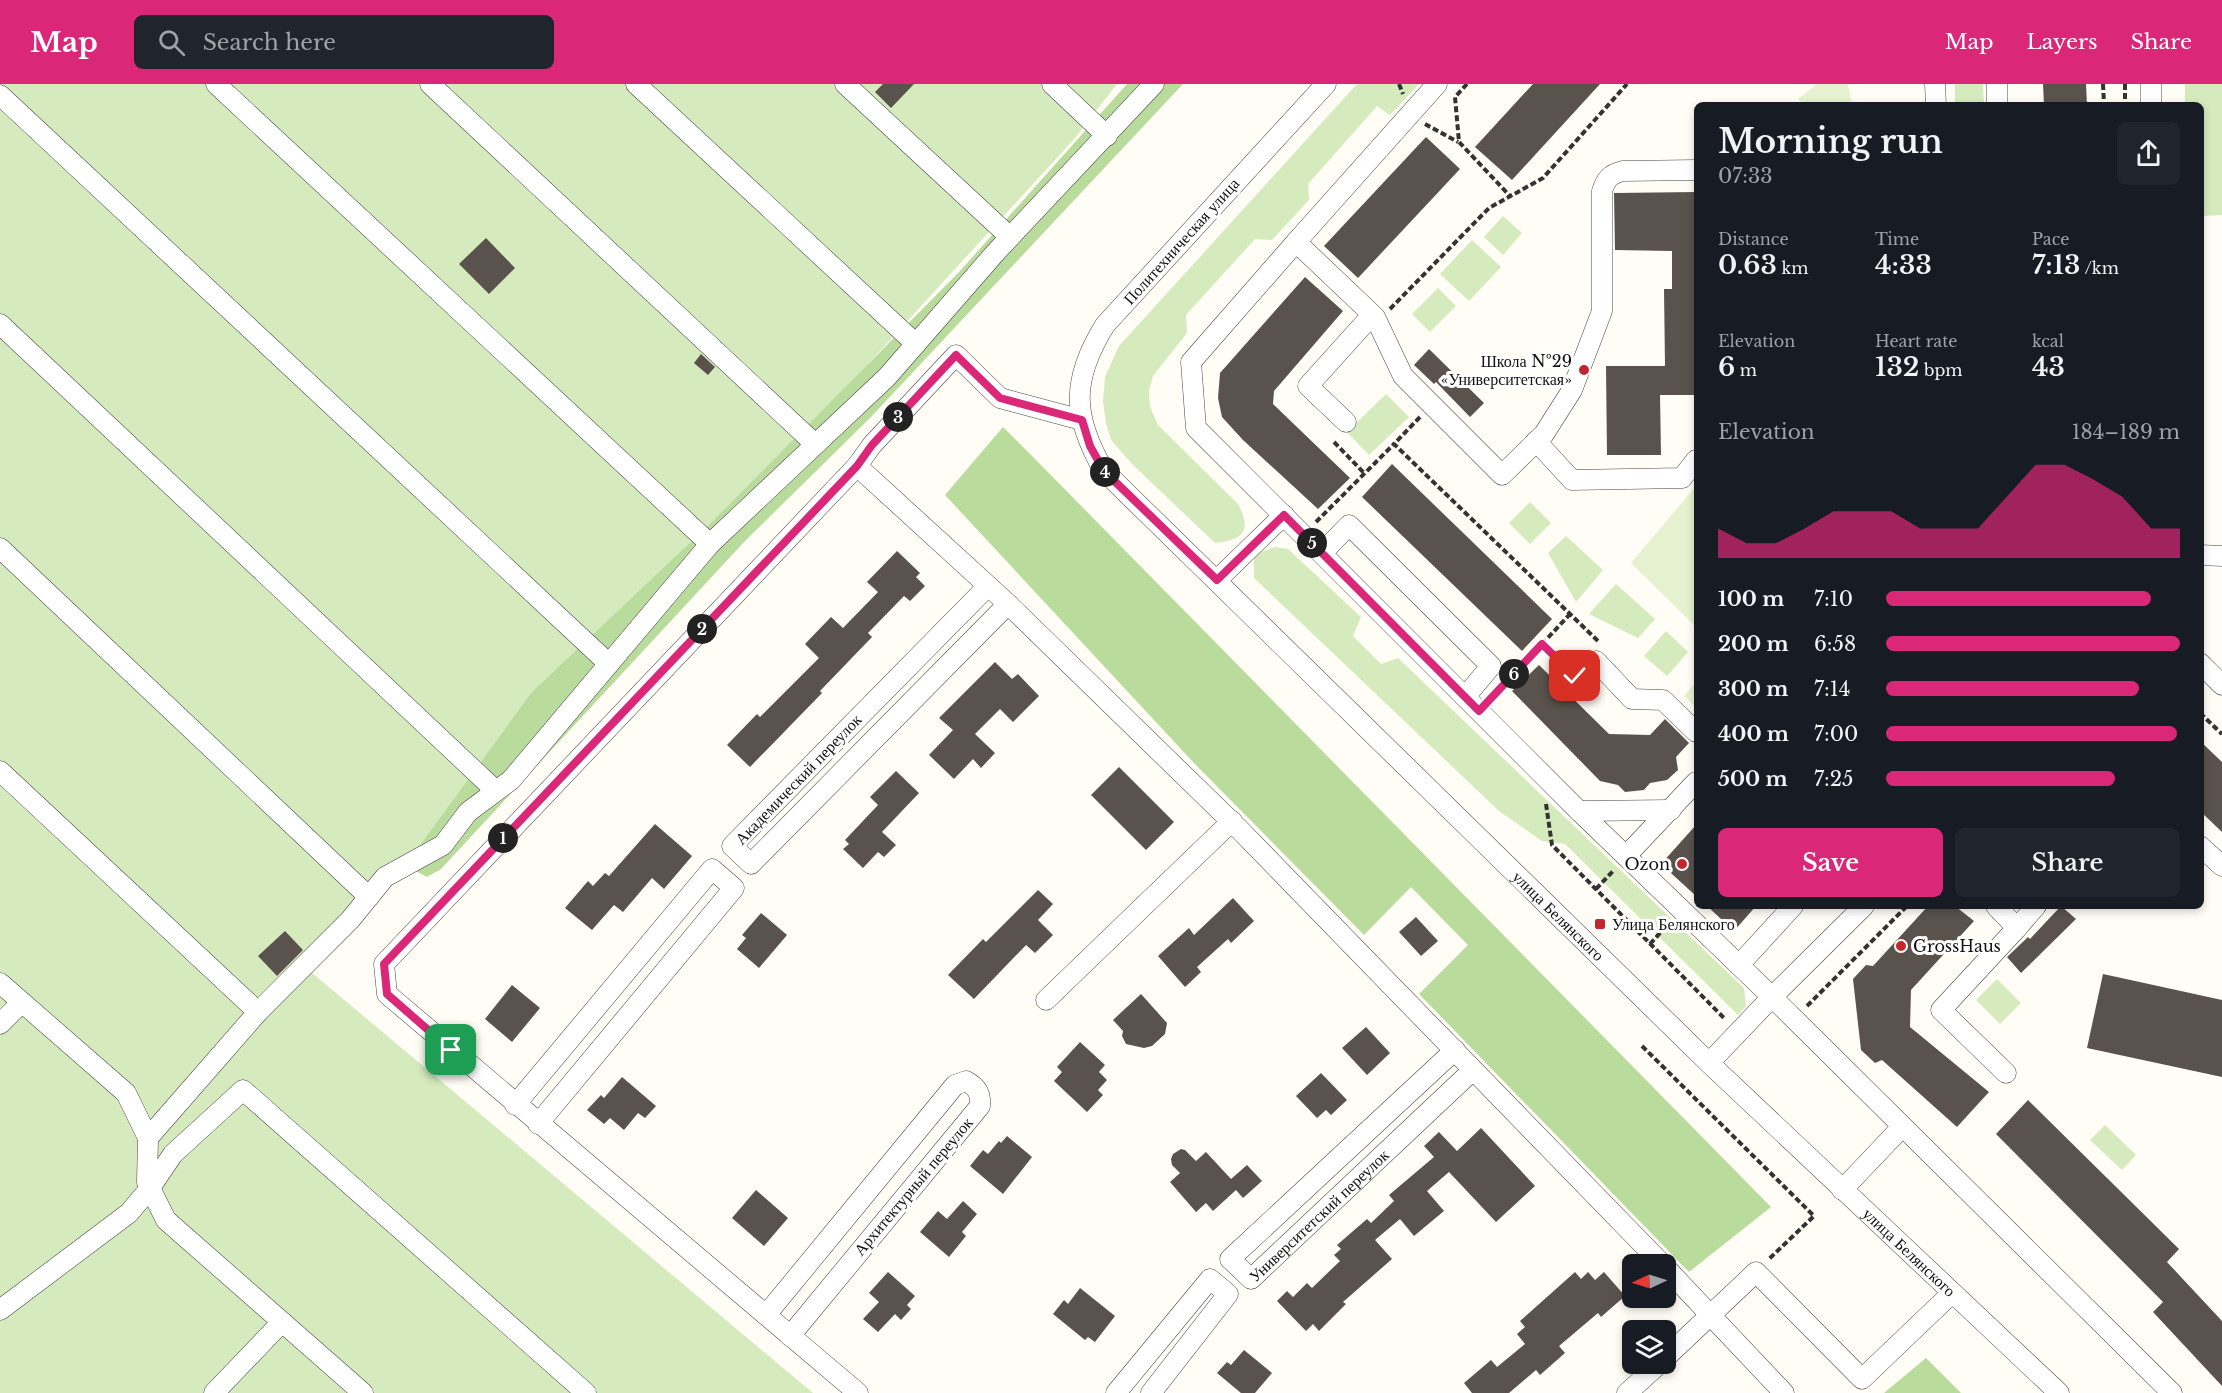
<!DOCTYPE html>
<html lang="en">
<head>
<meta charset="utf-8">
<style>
  :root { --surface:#171b24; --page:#20242c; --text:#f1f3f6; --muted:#9ea1a6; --accent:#db2777 }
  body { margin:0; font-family:"Libre Baskerville",serif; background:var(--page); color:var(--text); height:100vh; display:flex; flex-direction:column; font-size:22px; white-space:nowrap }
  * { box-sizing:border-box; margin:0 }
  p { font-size:20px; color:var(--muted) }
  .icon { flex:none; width:33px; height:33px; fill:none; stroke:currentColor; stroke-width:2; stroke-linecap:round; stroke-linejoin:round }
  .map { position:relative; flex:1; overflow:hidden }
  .sheet { position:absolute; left:1694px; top:18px; width:510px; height:807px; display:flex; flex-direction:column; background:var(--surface); border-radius:9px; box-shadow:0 3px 9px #0003 }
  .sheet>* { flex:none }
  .needle { width:39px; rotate:266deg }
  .buttons { position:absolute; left:1622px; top:1170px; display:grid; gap:12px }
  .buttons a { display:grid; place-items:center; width:54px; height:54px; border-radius:9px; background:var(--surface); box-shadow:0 3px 9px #0003; font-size:30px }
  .pin { position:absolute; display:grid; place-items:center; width:51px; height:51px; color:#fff; margin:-26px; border-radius:12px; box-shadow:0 3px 9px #0006 }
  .km { position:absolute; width:30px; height:30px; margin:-15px; border-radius:50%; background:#222; color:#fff; font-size:16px; line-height:30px; text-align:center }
  .round { display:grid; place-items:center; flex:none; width:63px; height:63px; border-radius:9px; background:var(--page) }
  .headline { display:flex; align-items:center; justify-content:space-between; height:102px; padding:0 24px }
  h1 { font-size:33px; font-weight:600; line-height:45px }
  .stats { display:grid; grid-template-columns:repeat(3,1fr); gap:9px; height:102px; padding:6px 24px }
  .stats div { display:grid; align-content:center }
  .stats b { font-size:26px; font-weight:600 }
  .stats small { font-size:16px; font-weight:400 }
  .stats p { font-size:16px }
  .chart { height:168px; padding:12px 24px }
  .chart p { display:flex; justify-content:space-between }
  .chart svg { width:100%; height:108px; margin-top:6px; fill:var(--accent); opacity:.7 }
  .cta { display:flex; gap:12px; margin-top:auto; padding:12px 24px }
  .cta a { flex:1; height:69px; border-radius:9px; background:var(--accent); color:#fff; font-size:24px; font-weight:600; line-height:69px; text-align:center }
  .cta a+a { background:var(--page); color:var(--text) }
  ul { padding:0 24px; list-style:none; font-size:20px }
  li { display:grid; grid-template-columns:96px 72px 1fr; align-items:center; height:45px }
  li i { height:15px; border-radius:8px; background:var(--accent) }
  header { display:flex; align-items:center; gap:36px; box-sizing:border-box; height:84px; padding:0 30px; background:var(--accent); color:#fff }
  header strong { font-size:28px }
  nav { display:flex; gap:33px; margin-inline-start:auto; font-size:21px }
  .search { width:420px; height:54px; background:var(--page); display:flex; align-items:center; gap:15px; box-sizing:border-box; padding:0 21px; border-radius:9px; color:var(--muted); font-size:22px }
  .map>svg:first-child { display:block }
  .green { fill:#d5ebbd }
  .forest { fill:#b9dc9c }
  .pitch { fill:#e6f2cf }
  .building { fill:#5a524d }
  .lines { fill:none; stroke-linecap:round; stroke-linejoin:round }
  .minor-casing { stroke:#444; stroke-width:21 }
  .path { stroke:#333; stroke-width:4; stroke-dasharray:6 3; stroke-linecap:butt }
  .minor { stroke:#fff; stroke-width:20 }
  .route-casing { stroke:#fff; stroke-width:12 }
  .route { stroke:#db2777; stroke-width:8 }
  .poi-dot { fill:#c4262e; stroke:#fff; stroke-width:2 }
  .labels { text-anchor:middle; stroke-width:6; stroke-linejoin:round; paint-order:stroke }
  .street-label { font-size:16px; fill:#111; stroke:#fff }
  .poi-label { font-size:16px; fill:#111; stroke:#fff; text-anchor:end }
</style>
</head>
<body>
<header>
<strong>Map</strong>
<div class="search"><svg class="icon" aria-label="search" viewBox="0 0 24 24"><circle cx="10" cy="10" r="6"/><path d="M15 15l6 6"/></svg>Search here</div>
<nav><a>Map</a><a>Layers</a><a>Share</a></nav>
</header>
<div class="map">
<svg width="2222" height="1309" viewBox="0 0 2222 1309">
  <rect width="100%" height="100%" fill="#fffdf5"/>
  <g class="green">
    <polygon points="0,0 1117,0 1075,54 311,888 813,1309 0,1309"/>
    <path d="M1357 0H1419L1390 31 1377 22 1308 100 1309 116 1272 156 1255 155 1186 231 1187 249 1153 292 1149 306 1150 323 1158 341 1238 420C1252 447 1244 456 1215 459L1133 381 1111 356 1106 339 1103 317 1105 293 1119 262Z"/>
    <polygon points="1955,0 1983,0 1984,21 1955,21"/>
    <polygon points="2185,0 2222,0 2222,131 2201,132 2200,21 2185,21"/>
    <polygon points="1503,132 1522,149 1503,171 1484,153"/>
    <polygon points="1472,156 1501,183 1469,217 1440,190"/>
    <polygon points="1438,204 1456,222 1430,248 1412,230"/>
    <polygon points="1386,310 1409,333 1369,371 1347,348"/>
    <polygon points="1530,418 1551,439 1530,460 1509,439"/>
    <polygon points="1566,452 1603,486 1576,518 1548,469"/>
    <polygon points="1276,463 1288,465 1361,533 1353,552 1381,580 1398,574 1744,904 1746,922 1738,931 1565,760 1542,757 1499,727 1254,494 1254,474 1263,467"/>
    <polygon points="1616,500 1655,535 1638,554 1589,530"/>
    <polygon points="1666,547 1688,568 1667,592 1644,572"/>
    <polygon points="1997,895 2021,919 2000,940 1976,916"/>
    <polygon points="2105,1041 2136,1071 2122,1086 2090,1056"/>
  </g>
  <g class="forest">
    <polygon points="1127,0 1183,0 871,333 745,457 441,785 427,793 414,786 413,771 532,608 712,438 960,187"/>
    <polygon points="1003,343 1035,375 1771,1123 1689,1188 1419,910 1468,861 1411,803 1364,851 1193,678 945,411"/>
    <polygon points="1926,1274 1961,1309 1884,1309"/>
  </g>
  <g class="pitch">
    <polygon points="1817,0 1848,0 1852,21 1805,21 1798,15"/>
    <polygon points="1696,402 1696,543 1631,479"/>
    <polygon points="1696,598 1696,624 1684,612"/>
  </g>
  <g class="building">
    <polygon points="883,0 914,0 891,24 875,8"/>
    <polygon points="1533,0 1600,0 1512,96 1475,63"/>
    <polygon points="2043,0 2086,0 2087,21 2044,21"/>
    <polygon points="1426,53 1460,85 1358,194 1324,162"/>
    <polygon points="1696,108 1696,311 1660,311 1661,371 1607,371 1606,282 1665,282 1664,205 1672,205 1672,167 1615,166 1614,109"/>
    <polygon points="486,154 515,184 489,210 459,180"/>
    <polygon points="1305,193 1343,227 1274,307 1273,320 1350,394 1318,425 1243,356 1222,333 1218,314 1220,289"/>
    <polygon points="1429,265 1484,319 1470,333 1436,298 1434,300 1414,281"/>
    <polygon points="701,270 715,283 708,291 694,279"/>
    <polygon points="1392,380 1552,535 1522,567 1362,413"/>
    <polygon points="897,467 920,489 916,493 925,502 910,517 904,512 868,549 872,553 820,607 822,609 750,683 727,661 757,630 760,633 819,574 805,560 831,533 843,544 878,508 867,498"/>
    <polygon points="995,578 1012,595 1018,590 1039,612 1013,638 1000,625 975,650 995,669 981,684 973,675 954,695 929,671 953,646 939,634"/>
    <polygon points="1539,581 1609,650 1650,651 1665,635 1689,659 1676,673 1678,686 1667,696 1650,699 1644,706 1625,708 1618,701 1600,697 1512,607"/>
    <polygon points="2200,657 2222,678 2222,748 2200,727"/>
    <polygon points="1119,683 1174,738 1146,766 1091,711"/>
    <polygon points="896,687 919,709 882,748 896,761 884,773 878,768 863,784 843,765 849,760 845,756 878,721 870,713"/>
    <polygon points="655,740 692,772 664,805 652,794 623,828 614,821 592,846 565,824 588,797 593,802 605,789 609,792"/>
    <polygon points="1696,741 1696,812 1661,780"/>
    <polygon points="1038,806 1053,820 1038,836 1053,851 1035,869 1026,861 974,915 948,891 983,855 986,858"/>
    <polygon points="1233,814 1254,837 1231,859 1228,855 1197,883 1201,888 1185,903 1158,872 1189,844 1194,851"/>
    <polygon points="1707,822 1756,822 1734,847"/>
    <polygon points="1928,822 1955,822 1974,837 1911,906 1910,943 1989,1008 1957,1043 1882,976 1875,979 1861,966 1853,895 1866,881 1873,882"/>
    <polygon points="2061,822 2076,835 2021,889 2007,873 2028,853 2030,855"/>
    <polygon points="761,829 787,851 759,884 737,865 746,854 742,851"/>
    <polygon points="1416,833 1438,857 1421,872 1399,848"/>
    <polygon points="285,847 303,866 277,892 258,872"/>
    <polygon points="2103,890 2222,916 2222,993 2087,964"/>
    <polygon points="512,901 540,924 512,958 485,935"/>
    <polygon points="1141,910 1167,939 1165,950 1152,962 1144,964 1126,960 1122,952 1123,947 1113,936"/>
    <polygon points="1366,943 1390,969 1367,991 1342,964"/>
    <polygon points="1080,958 1105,981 1099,988 1107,996 1098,1006 1103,1011 1087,1028 1054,997 1062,988 1057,983"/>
    <polygon points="1321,989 1347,1016 1331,1031 1326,1026 1317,1034 1296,1012"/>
    <polygon points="622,993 656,1022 645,1034 638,1029 624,1046 610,1034 604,1040 587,1026 601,1011 604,1014"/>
    <polygon points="2028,1016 2179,1165 2167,1178 2222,1237 2222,1302 2153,1228 2163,1218 1996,1050"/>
    <polygon points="1481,1044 1535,1102 1496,1138 1449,1088 1427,1107 1444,1127 1414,1152 1400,1135 1375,1156 1392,1175 1343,1218 1346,1220 1319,1247 1313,1240 1306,1247 1277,1217 1287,1207 1293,1213 1307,1199 1312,1204 1340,1177 1334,1171 1341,1165 1337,1161 1367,1135 1371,1139 1394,1117 1389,1111 1434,1073 1424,1062 1439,1048 1457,1067"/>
    <polygon points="1007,1052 1032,1073 1003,1110 970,1082 983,1066 988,1070 999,1057 1001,1059"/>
    <polygon points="1181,1065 1185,1066 1196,1077 1206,1068 1231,1095 1247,1081 1262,1097 1243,1114 1236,1106 1213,1127 1206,1119 1196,1128 1170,1098 1180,1089 1172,1081 1171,1075 1173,1070"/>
    <polygon points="756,1106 788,1134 764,1162 732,1134"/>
    <polygon points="963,1117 977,1130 962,1148 966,1152 949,1173 920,1148 938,1127 947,1135"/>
    <polygon points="888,1188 915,1212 907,1221 911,1225 901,1236 895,1230 878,1248 863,1235 879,1218 869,1209"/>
    <polygon points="1575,1188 1581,1195 1588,1188 1595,1196 1604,1188 1625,1212 1601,1233 1598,1229 1559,1262 1565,1269 1540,1291 1536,1286 1509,1309 1472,1309 1464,1299 1491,1276 1497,1283 1525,1260 1517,1250 1525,1243 1520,1237"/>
    <polygon points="1080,1204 1115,1232 1095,1258 1088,1253 1085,1256 1053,1230 1064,1216 1068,1220"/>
    <polygon points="1244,1266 1272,1289 1255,1309 1241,1309 1217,1289 1227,1278 1231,1281"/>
  </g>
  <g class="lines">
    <g class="minor-casing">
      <g id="minor">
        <polyline points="216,0 710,460"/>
        <polyline points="430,0 815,360"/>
        <polyline points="636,0 916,260"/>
        <polyline points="845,0 1010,153"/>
        <polyline points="1052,0 1107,52"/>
        <path id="s1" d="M1326 0 1105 241C1071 296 1072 332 1104 387L1709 979 2059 1309"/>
        <path d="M1437 0 1296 158 1375 233 1403 292 1502 391 1544 350 1572 306 1602 227V107C1606 95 1610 90 1623 87L1696 86"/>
        <polyline points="1935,0 1936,21"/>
        <polyline points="1997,0 1997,21"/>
        <polyline points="2151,0 2151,21"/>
        <polyline points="0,11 609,580"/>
        <polyline points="1296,158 1191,278 1196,344 1579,727 1772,913 2172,1309"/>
        <polyline points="0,240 496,707"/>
        <polyline points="1346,338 1308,302 1372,231"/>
        <polyline points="1536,357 1572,396 1682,394 1696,376"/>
        <polyline points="857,382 1008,520 1240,746 1662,1180"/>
        <polyline points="0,464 369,813"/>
        <polyline points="1322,469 1349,441 1491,582 1465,613"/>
        <polyline points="2200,471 2222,472"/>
        <polyline points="1217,496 1284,431"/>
        <polyline points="988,502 732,762 751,780 1008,520"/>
        <polyline points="1596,577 1632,615 1663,616 1696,648"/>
        <polyline points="2200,579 2222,601"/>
        <polyline points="0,687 258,928"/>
        <polyline points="1579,727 1671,726"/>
        <polyline points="2200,762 2222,782"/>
        <polyline points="1626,772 1696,698"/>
        <polyline points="1996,822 2017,844 1941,926 2006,989"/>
        <polyline points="2017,844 2036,822"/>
        <polyline points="1739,881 1793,822"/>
        <polyline points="0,899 126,1009 148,1054 147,1098 166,1136 363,1309"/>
        <polyline points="1046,916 1232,737"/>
        <polyline points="0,940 22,918"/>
        <path id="s2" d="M1455 966 1230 1175 1251 1195 1473 986"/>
        <polyline points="1709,979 1772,913 1864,822"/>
        <polyline points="515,1021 712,785 734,804 538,1040"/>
        <polyline points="148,1054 258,928 350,836 385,793 443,761 468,728 511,696 710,460 887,293 996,168 1154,0"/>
        <polyline points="1842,1106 1902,1043"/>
        <polyline points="1665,1183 1784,1309"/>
        <polyline points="0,1226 129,1129 150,1104 173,1070 243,1006 586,1309"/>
        <path d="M766 1231 955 1001 966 997C977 1003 981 1009 980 1022L790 1252"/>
        <polyline points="1665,1274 1756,1188 1862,1295 1952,1209"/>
        <polyline points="214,1309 282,1238"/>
        <polyline points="858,1309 387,910 384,880 857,382 872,361 956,271 1000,314 1082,336"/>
        <polyline points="1116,1309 1210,1195 1228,1210 1151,1309"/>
        <polyline points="1627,1309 1659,1280"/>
      </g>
    </g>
    <g class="path">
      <polyline points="1399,0 1403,10"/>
      <polyline points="1467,0 1455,13 1459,58 1510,112"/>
      <polyline points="2103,0 2104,21"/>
      <polyline points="2125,0 2125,21"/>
      <polyline points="1425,40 1458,58"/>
      <polyline points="1390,225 1489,124 1543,94 1627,0"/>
      <polyline points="1420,333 1394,360 1599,558"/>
      <polyline points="1334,358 1364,389"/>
      <polyline points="1316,438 1394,360"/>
      <polyline points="1542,560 1575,592"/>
      <polyline points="1493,613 1570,530"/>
      <polyline points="2200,629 2222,650"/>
      <polyline points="1546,720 1552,761 1725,935"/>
      <polyline points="1596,805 1614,786"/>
      <polyline points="1650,860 1670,838"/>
      <polyline points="1807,922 1907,822"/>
      <polyline points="1642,962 1814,1132 1768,1176"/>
    </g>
    <use href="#minor" class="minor"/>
  </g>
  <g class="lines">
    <g class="route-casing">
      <polyline id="route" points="451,966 387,910 384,880 857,382 872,361 956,271 1000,314 1082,336 1090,362 1104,387 1217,496 1284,431 1479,627 1542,560 1575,592"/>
    </g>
    <use href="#route" class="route"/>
  </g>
  <g class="poi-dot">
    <circle cx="1584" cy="286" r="6"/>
    <circle cx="1682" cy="780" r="6"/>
    <rect x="1594" y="834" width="12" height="12" rx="3"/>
    <circle cx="1901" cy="862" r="6"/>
  </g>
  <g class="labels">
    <g class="street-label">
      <text transform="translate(1181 157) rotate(-48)" y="6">Политехническая улица</text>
      <text transform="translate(798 695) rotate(-46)" y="6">Академический переулок</text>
      <text dy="6" stroke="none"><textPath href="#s1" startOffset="1119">улица Белянского</textPath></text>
      <text transform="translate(913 1102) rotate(-50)" y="6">Архитектурный переулок</text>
      <text dy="6" stroke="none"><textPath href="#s2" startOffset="429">Университетский переулок</textPath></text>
      <text dy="6" stroke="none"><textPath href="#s1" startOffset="1605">улица Белянского</textPath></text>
    </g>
    <g class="poi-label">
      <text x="1572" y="283">Школа №29<tspan x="1572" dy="18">«Университетская»</tspan></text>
      <text x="1670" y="786">Ozon</text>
      <text x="1612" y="846" text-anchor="start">Улица Белянского</text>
      <text x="1913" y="868" text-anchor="start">GrossHaus</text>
    </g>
  </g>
</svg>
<div class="buttons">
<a><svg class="needle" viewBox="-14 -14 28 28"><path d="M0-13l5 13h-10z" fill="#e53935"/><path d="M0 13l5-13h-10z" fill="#9ea1a6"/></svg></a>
<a><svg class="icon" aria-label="layers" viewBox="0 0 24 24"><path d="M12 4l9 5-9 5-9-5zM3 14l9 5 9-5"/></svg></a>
</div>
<div class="pin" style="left:451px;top:966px;background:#1e9e55"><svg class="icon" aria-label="arrive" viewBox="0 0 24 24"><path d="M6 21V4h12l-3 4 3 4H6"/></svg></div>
<div class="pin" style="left:1575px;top:592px;background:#d93025"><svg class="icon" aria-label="check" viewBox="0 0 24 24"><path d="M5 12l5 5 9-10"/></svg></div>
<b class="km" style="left:503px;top:754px">1</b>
<b class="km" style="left:702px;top:545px">2</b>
<b class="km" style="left:898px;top:333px">3</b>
<b class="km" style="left:1105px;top:388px">4</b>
<b class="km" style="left:1312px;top:459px">5</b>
<b class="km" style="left:1514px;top:590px">6</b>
<section class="sheet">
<div class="headline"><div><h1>Morning run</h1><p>07:33</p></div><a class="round"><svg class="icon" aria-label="share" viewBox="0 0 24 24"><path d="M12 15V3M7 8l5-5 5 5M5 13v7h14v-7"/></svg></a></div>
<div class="stats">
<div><p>Distance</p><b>0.63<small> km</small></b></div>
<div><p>Time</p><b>4:33</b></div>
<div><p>Pace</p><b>7:13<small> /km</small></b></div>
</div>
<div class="stats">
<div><p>Elevation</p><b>6<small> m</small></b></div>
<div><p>Heart rate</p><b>132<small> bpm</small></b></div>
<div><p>kcal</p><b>43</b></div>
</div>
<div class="chart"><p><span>Elevation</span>184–189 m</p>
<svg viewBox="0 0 160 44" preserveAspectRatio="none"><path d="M0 44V32L10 38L20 38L30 32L40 25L50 25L60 25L70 32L80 32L90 32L100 19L110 6L120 6L130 12L140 19L150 32L160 32V44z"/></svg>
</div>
<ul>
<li><b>100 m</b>7:10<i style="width:90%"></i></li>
<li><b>200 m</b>6:58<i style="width:100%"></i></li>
<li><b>300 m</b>7:14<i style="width:86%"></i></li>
<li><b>400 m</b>7:00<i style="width:99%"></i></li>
<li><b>500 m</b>7:25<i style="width:78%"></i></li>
</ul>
<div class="cta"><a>Save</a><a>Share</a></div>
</section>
</div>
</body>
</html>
